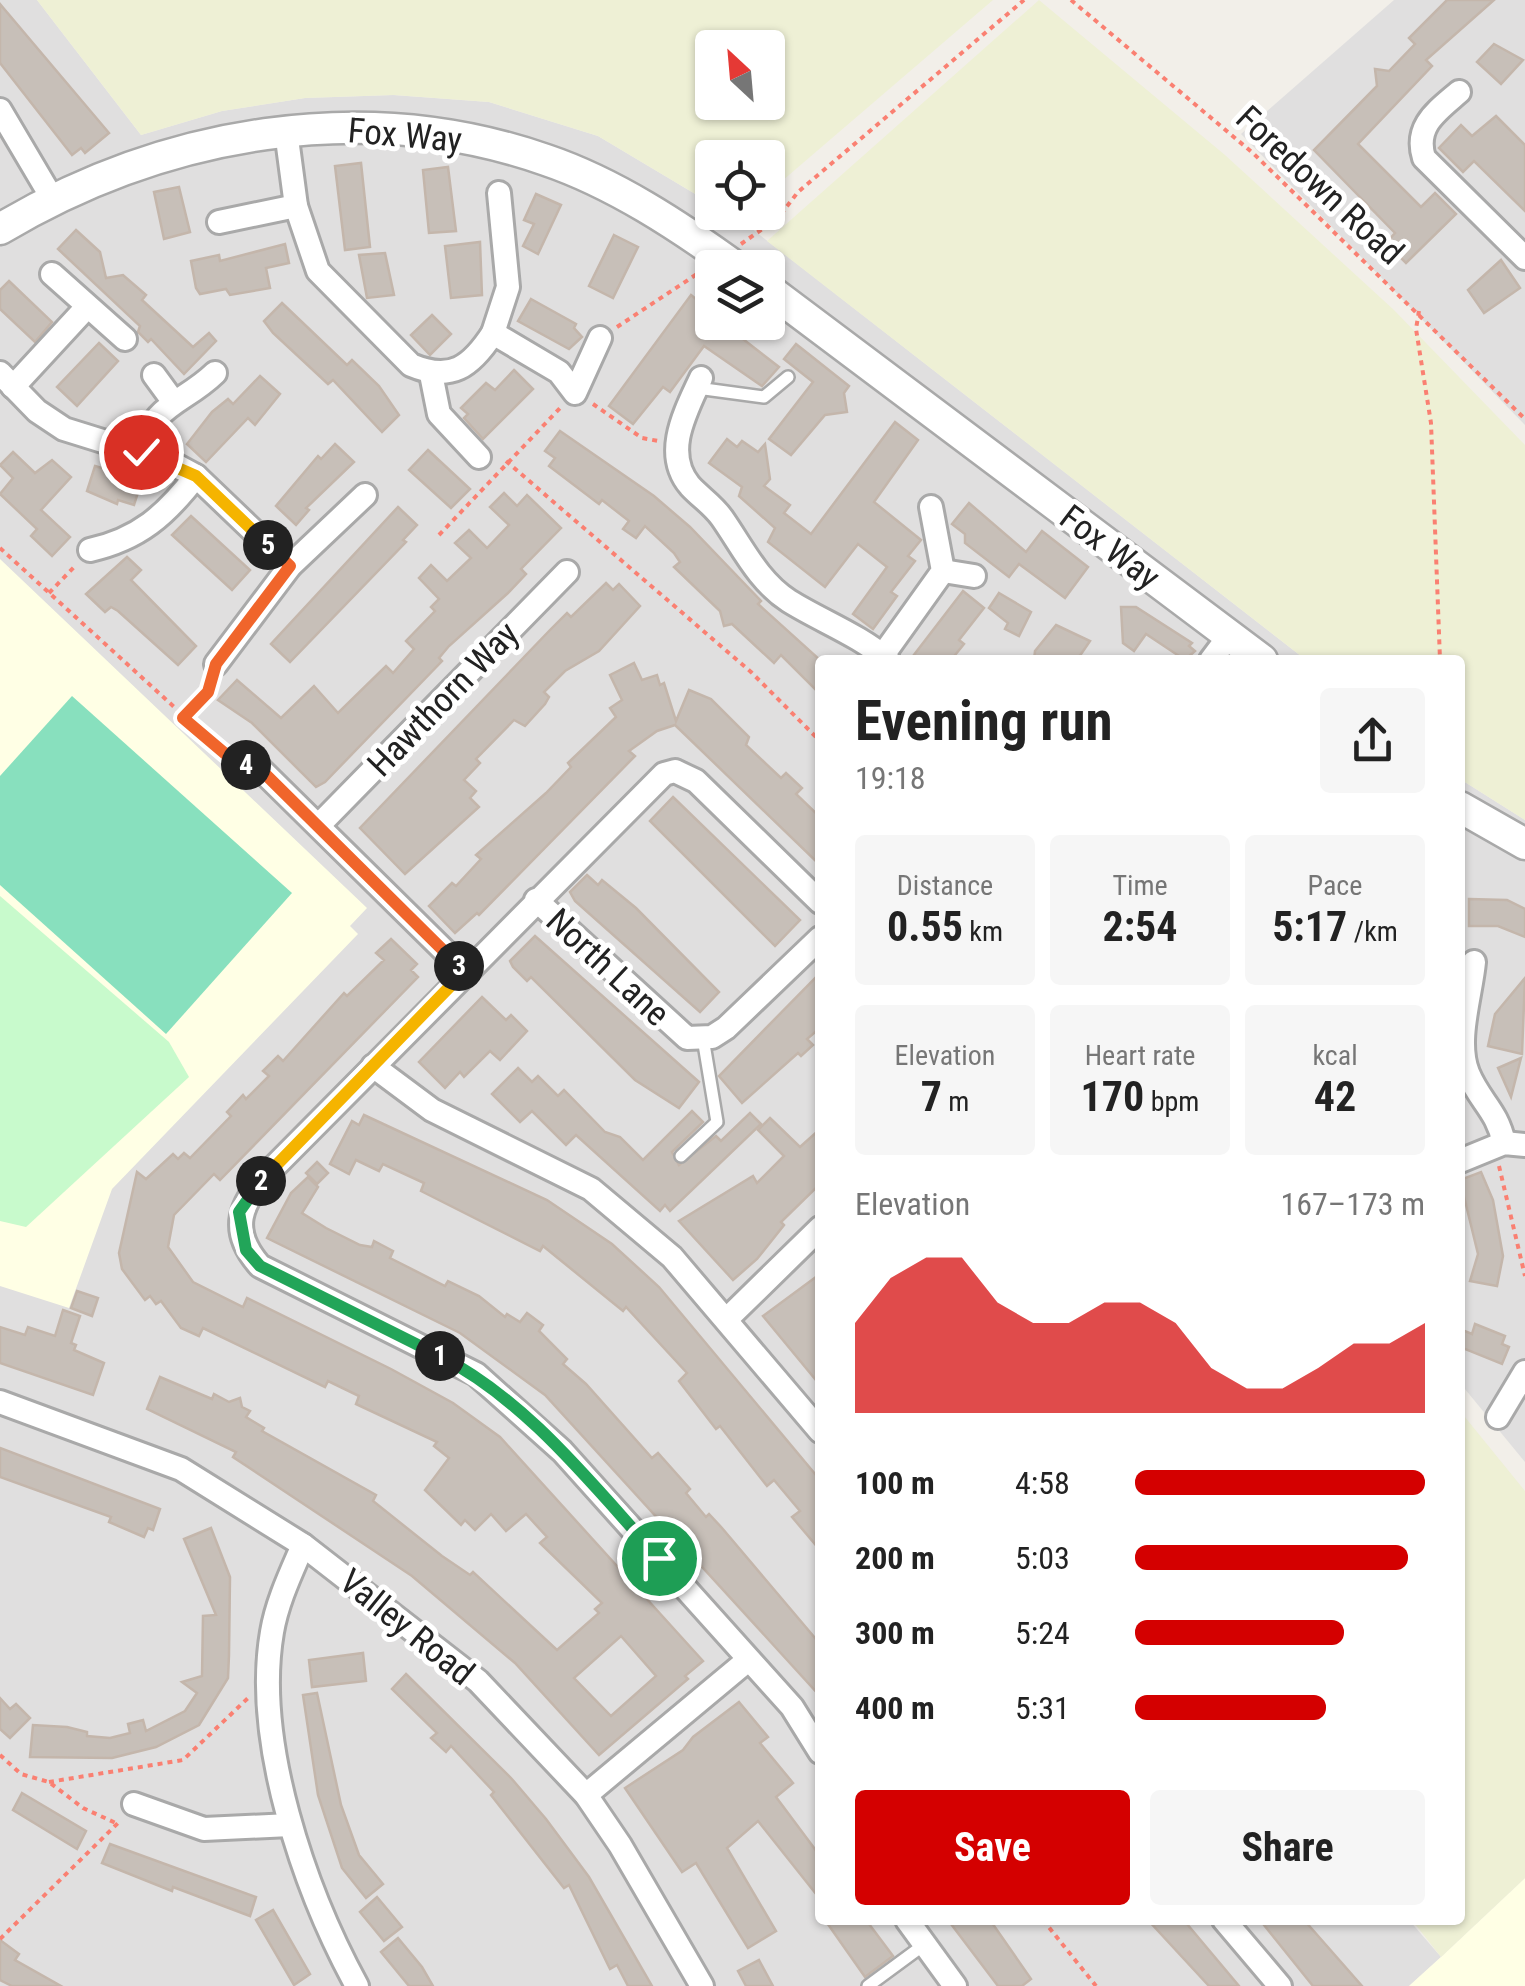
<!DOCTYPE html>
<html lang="en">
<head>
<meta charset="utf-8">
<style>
  :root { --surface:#fff; --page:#f6f6f6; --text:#222; --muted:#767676; --accent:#d40000 }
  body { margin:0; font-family:"Roboto Condensed",sans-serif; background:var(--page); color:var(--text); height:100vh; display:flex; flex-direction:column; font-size:38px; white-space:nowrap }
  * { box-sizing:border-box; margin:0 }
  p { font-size:32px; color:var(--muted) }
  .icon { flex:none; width:55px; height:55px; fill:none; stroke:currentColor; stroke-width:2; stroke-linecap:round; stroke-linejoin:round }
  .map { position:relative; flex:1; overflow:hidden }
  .drawer { position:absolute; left:815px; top:655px; width:650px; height:1270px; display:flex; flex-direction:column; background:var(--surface); border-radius:10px; box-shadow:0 2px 8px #0004 }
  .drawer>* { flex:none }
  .needle { width:65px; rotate:334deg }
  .buttons { position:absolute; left:695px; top:30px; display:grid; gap:20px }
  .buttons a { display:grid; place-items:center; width:90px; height:90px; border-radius:10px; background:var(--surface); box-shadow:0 2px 8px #0004; font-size:50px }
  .pin { position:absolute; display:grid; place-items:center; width:85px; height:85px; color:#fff; margin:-42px; border:5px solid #fff; border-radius:50%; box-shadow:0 2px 10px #0007 }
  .km { position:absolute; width:50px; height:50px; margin:-25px; border-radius:50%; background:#222; color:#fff; font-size:28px; line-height:50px; text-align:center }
  .round { display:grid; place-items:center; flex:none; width:105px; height:105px; border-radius:10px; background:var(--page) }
  .summary { display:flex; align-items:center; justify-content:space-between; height:170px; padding:0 40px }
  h1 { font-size:55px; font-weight:700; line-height:75px }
  .figures { display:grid; grid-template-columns:repeat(3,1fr); gap:15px; height:170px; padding:10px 40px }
  .figures div { display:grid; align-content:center; border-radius:10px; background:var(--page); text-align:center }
  .figures b { font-size:42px; font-weight:700 }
  .figures small { font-size:28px; font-weight:400 }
  .figures p { font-size:28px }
  .chart { height:280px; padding:20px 40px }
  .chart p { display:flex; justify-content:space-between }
  .chart svg { width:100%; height:180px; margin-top:10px; fill:var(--accent); opacity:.7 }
  .primary-button { display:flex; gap:20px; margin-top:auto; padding:20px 40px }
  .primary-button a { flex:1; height:115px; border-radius:10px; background:var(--accent); color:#fff; font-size:40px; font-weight:700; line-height:115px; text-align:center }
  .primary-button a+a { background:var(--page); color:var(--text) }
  ul { padding:0 40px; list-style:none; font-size:32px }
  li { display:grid; grid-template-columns:160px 120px 1fr; align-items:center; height:75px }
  li i { height:25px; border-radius:12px; background:var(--accent) }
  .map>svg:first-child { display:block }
  .residential { fill:#e0dfdf; fill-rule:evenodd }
  .education { fill:#ffffe5 }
  .farmland { fill:#eef0d5; fill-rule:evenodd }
  .park { fill:#c8facc }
  .pitch { fill:#88e0be }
  .building { fill:#c7bfb8; stroke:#c4b6ab; stroke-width:2.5; fill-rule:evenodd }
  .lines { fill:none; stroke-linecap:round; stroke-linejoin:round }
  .service-casing { stroke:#a9a9a9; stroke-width:16 }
  .minor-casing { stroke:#a9a9a9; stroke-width:28 }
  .tertiary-casing { stroke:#a9a9a9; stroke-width:35 }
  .path { stroke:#fa8072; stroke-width:4; stroke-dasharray:5 5; stroke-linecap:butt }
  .service { stroke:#fff; stroke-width:11 }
  .minor { stroke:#fff; stroke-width:22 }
  .tertiary { stroke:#fff; stroke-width:30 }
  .split-1-casing { stroke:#fff; stroke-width:20 }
  .split-2-casing { stroke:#fff; stroke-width:20 }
  .split-3-casing { stroke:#fff; stroke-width:20 }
  .split-4-casing { stroke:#fff; stroke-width:20 }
  .split-5-casing { stroke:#fff; stroke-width:20 }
  .split-6-casing { stroke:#fff; stroke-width:20 }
  .split-1 { stroke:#22a559; stroke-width:12 }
  .split-2 { stroke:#22a559; stroke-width:12 }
  .split-3 { stroke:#f5b400; stroke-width:12 }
  .split-4 { stroke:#f0652b; stroke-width:12 }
  .split-5 { stroke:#f0652b; stroke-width:12 }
  .split-6 { stroke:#f5b400; stroke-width:12 }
  .labels { text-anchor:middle; stroke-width:10; stroke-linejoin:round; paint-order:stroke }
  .street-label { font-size:35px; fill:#222; stroke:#fff }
</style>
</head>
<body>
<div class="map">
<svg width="1525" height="1986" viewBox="0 0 1525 1986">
  <rect width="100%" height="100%" fill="#f2efe9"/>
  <g class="residential">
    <path d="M0 0H37L141 135 222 111 305 98 393 95 489 102 598 136 712 204V212L738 218 1306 660H820V1920H1409L1441 1957 1409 1986H0ZM712 268H768V322H712Z"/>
    <polygon points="1394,0 1525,0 1525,425 1241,134"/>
    <polygon points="1460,779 1525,820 1525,1462 1460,1383"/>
  </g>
  <g class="education">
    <polygon points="0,559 367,908 350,926 358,934 112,1189 69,1308 0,1286"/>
    <polygon points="1525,1878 1525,1986 1409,1986 1441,1957"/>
  </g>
  <g class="farmland">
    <path d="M37 0H993L768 193V158H712V204L598 136 489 102 394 95 305 98 222 111 141 135ZM712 48H768V102H712Z"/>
    <polygon points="1039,0 1225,155 1394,310 1525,445 1525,820 1460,779 1460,660 1306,660 767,241"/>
    <polygon points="1460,1411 1525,1491 1525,1878 1441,1957 1412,1920 1460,1920"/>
  </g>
  <polygon class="park" points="0,896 169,1042 189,1077 26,1227 0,1221"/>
  <polygon class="pitch" points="72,696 292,893 166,1034 0,885 0,776"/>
  <g class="building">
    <polygon points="1447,0 1494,0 1426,60 1432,66 1358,144 1421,207 1435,193 1456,214 1406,263 1386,243 1395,233 1314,150 1377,86 1375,69 1389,71 1415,44 1409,38"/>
    <polygon points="0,4 109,133 85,153 81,148 72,155 0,63"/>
    <polygon points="1494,44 1523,60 1501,84 1477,62"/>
    <polygon points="1496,116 1525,145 1525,211 1474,161 1463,172 1439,148 1461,125 1472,136"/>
    <polygon points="361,163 370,247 345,250 335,166"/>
    <polygon points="448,167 456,231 429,233 423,170"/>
    <polygon points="179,187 190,232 164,239 154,192"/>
    <polygon points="536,194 561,205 538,254 523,246 534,224 524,220"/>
    <polygon points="76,230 100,252 106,278 123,275 146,295 142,300 193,347 209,333 216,341 184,374 151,339 148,342 138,332 140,326 58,249"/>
    <polygon points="614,235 638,247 613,298 589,286"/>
    <polygon points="480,242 482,295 451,298 445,246"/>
    <polygon points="285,244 289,263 266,268 270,288 230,295 226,289 200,294 196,288 191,261 219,255 220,261"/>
    <polygon points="385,253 394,295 367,298 359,255"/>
    <polygon points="1501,260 1520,288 1484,313 1468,290"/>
    <polygon points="9,281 52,322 35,342 0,309 0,290"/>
    <polygon points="691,295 712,312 712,322 721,322 779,367 762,386 704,346 670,392 663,387 633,424 609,406"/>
    <polygon points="531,299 576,324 574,328 582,337 569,349 518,321"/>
    <polygon points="282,303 347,365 352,360 379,386 399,415 382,432 333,380 328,384 273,333 264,321"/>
    <polygon points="432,315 451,334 430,355 411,335"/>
    <polygon points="99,343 118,361 77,406 57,387"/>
    <polygon points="796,344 849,386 844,393 847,412 825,415 791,455 769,439 813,382 784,359"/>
    <polygon points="514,370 533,389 483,439 464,418 468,414 461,408 486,383 495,390"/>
    <polygon points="260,376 280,394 255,425 248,418 206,462 187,444 212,412 228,399 233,404"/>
    <polygon points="895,422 918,440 874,502 921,540 908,556 915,561 891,592 897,596 873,629 853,614 887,567 858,544 825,587 768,542 775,528 739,496 742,487 709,463 727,439 737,447 742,441 758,452 765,444 770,479 764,486 790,505 784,513 811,534"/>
    <polygon points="560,431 654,496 690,527 761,601 758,604 820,660 820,694 781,655 774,663 732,624 724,626 720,611 674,567 680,562 674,553 645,526 636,538 623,529 629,521 602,500 599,504 549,466 555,458 545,451"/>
    <polygon points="335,444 354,462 306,508 309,510 296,525 276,506 318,456 321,459"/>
    <polygon points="428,450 470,489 451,508 409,470"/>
    <polygon points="13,452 35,473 52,460 71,477 41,510 70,537 52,556 31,536 37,529 0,494 13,478 0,465"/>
    <polygon points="95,466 142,480 134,505 118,500 117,504 87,491"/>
    <polygon points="504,493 517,506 527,495 561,528 521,569 526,574 508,593 449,646 439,658 442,661 325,782 316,787 252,723 218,700 237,680 281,718 314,686 338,713 386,666 393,673 414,649 406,641 435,611 431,607 439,599 419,578 431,565 447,581 471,558 455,543 469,530 487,548 509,525 490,507"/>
    <polygon points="969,503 1026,552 1042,531 1088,567 1065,598 1019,564 1009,577 965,543 965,534 952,524"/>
    <polygon points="398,507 417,525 403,540 406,542 290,662 271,644"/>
    <polygon points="191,516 250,570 232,590 172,535"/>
    <polygon points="127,557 141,570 131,580 196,646 178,665 118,611 111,607 105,612 86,594"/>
    <polygon points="606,583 613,590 619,584 640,606 599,651 565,671 544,692 549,697 545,704 525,726 514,720 476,759 480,763 464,780 476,791 470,798 479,807 405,874 360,828 550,630 567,613 571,617"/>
    <polygon points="963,591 984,608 959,640 964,644 951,660 910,660"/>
    <polygon points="999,593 1031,612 1019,636 1005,629 1008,623 989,608"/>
    <polygon points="1121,607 1136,607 1192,643 1189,646 1195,651 1185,660 1146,634 1134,651 1123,643"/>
    <polygon points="1056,625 1090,641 1077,660 1034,660 1035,651"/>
    <polygon points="634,663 642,680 657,675 660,685 664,683 676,721 689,690 711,699 749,737 746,745 781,778 786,773 802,788 796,794 820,817 820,865 675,725 657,731 629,751 635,756 479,915 477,913 455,933 429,906 452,883 456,886 481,859 476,855 546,793 571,767 568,763 616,717 610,708 622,700 610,675"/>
    <polygon points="673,797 800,920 775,946 650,821"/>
    <polygon points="587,875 598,885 602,880 636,908 719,992 700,1012 575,901 570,892"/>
    <polygon points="1469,899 1507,900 1525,909 1525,937 1498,926 1469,926"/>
    <polygon points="535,936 699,1082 679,1108 635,1080 531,977 527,981 513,967 510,961"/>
    <path d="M391 939 417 964 411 970 418 977 220 1180 214 1174 174 1215 168 1247 193 1282 243 1307 247 1298 391 1369 453 1403 500 1437 703 1661 685 1676 688 1679 599 1755 515 1663 412 1576 233 1457 236 1452 147 1409 160 1377 212 1399 214 1394 229 1402 240 1398 242 1407 250 1411 246 1417 264 1428 262 1431 376 1495 373 1501 442 1556 470 1575 473 1572 557 1650 599 1613 595 1609 602 1603 540 1543 547 1537 526 1514 506 1531 491 1514 475 1530 465 1520 461 1525 425 1490 449 1458 434 1446 437 1442 356 1404 359 1396 328 1381 325 1387 203 1328 199 1336 181 1328 161 1301 156 1304 150 1296 145 1300 122 1269 119 1253 137 1172 146 1179 173 1154 178 1159 184 1153 190 1158 231 1116 227 1112 243 1095 246 1099 269 1076 263 1071 278 1056 283 1061 344 993 347 996 384 960 376 953ZM621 1636 656 1676 611 1716 574 1678Z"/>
    <polygon points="820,973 820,1028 807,1039 813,1045 801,1056 798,1053 742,1103 719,1076"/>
    <polygon points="1525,978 1522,1054 1488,1046 1495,1014"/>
    <polygon points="482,997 506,1020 511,1015 527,1031 500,1060 490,1051 464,1077 460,1072 445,1088 419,1062"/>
    <polygon points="1521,1058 1511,1097 1498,1068"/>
    <polygon points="518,1068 532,1082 538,1076 558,1096 564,1090 605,1132 620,1137 643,1160 692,1111 703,1122 672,1152 679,1165 716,1136 721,1141 750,1113 761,1124 670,1211 665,1205 660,1211 576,1135 566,1145 532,1111 520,1122 492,1094"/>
    <polygon points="364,1115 547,1200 612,1244 659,1287 820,1480 820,1550 792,1517 800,1511 774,1480 767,1486 720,1426 716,1429 679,1381 687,1373 626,1307 623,1311 543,1246 540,1251 421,1191 424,1183 383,1164 379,1171 356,1160 349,1174 330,1164 352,1121 359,1125"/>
    <polygon points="770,1118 800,1147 820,1129 820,1184 781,1222 784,1225 757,1259 733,1280 679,1221 753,1176 757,1183 784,1156 758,1130"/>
    <polygon points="317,1162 328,1173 317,1184 306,1173"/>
    <polygon points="1481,1172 1493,1200 1503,1256 1497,1286 1470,1281 1478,1254 1460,1180"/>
    <polygon points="308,1177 318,1187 302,1213 326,1228 360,1245 372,1247 374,1241 393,1251 390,1258 445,1286 448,1281 479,1296 505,1317 507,1314 520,1322 527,1313 543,1325 539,1331 567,1359 563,1364 586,1384 652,1458 658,1453 690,1489 686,1493 706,1517 709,1514 722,1528 820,1644 820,1696 545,1395 460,1333 267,1238 291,1193"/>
    <polygon points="820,1274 820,1385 763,1316"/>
    <polygon points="77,1291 98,1298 92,1316 71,1308"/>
    <polygon points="63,1310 80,1316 71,1343 76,1345 74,1350 104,1363 93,1395 0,1363 0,1327 25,1335 28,1327 55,1336"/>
    <polygon points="1475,1324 1505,1336 1502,1344 1509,1347 1502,1364 1460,1347 1460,1329 1472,1334"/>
    <polygon points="0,1448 160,1509 153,1530 148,1528 144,1537 109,1522 111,1517 0,1477"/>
    <polygon points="211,1528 230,1577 229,1655 228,1678 199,1725 156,1747 112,1758 30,1757 33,1725 67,1727 87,1732 87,1736 110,1738 130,1733 128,1724 143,1720 146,1731 185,1711 197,1693 182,1682 202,1676 203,1616 216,1615 184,1539"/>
    <polygon points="363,1653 366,1681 312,1687 309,1660"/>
    <polygon points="406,1674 511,1778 546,1819 589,1877 652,1986 628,1986 617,1965 610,1969 569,1885 564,1888 491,1795 494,1792 451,1746 446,1752 431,1738 437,1733 392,1689"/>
    <polygon points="317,1693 341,1805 359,1855 383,1884 366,1898 342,1868 318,1795 303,1695"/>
    <polygon points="0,1698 10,1709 16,1704 30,1718 10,1738 0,1729"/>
    <polygon points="739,1702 768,1737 760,1743 793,1783 776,1797 820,1856 820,1899 758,1821 727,1848 776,1931 748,1948 696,1863 682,1872 625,1788 683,1750 693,1737"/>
    <polygon points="22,1793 86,1831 77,1849 13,1810"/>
    <polygon points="110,1844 256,1897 250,1916 173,1887 172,1891 102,1863"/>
    <polygon points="377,1897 402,1927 384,1941 360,1912"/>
    <polygon points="273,1910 310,1974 294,1985 256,1920"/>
    <polygon points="825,1920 866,1920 893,1956 865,1977"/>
    <polygon points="948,1920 990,1920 1031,1979 1022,1986 998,1986"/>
    <polygon points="1148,1920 1192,1920 1187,1924 1239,1986 1209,1986"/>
    <polygon points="1260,1920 1304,1920 1362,1986 1313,1986"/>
    <polygon points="398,1938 422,1967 433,1986 409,1986 381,1952"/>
    <polygon points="0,1940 19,1954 15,1960 61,1986 12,1986 0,1980"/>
    <polygon points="759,1960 773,1986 746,1986 738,1971"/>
  </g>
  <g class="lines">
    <g class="service-casing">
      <g id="service">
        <polyline points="697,388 764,397 788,377"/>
        <polyline points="681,1156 717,1122 703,1038"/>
        <polyline points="868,1986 925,1944"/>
      </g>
    </g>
    <g class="minor-casing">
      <g id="minor">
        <path d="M1459 92C1437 111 1414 126 1424 158L1525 258"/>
        <polyline points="0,110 52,198"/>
        <path d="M286 131 296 206 318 271 411 365C451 382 471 367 493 333L559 372 575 393 600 338"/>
        <polyline points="219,222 296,206"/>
        <polyline points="52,274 125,339"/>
        <polyline points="493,333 508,287 499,193"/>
        <polyline points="0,373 37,411 64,429 170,462 196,476 290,566"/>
        <polyline points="431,374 439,414 479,457"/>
        <polyline points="154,375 173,401"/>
        <path d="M701 378C686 411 662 453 690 486 700 497 713 505 722 518 743 548 758 581 789 601 821 621 859 635 888 660"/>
        <polyline points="13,387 86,308"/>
        <path d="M141 452C153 403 183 404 215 373"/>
        <path d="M90 550C139 539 166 515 196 476"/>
        <polyline points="943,571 974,576"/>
        <polyline points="883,655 943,571 931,507"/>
        <polyline points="1211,660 1229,636"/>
        <polyline points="216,664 290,566 365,495"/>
        <polyline points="251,760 465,971"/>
        <polyline points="319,825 567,572"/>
        <polyline points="536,900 687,1038 712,1037 726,1028 820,938"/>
        <path d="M820 902 696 781 675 771 664 774 270 1171C240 1203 228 1230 260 1266L476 1374 562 1451 792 1707 820 1752"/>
        <path d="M1474 962C1471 995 1455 1041 1468 1073 1480 1102 1497 1110 1504 1143"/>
        <polyline points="373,1066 432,1110 591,1189 672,1257 820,1431"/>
        <polyline points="1460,1161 1504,1143 1525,1145"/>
        <polyline points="728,1318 820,1228"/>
        <polyline points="0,1402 181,1469 303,1545 478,1681 586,1795 620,1845 702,1986"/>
        <polyline points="1498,1417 1525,1372"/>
        <path d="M303 1545C291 1573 277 1602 272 1632 253 1742 305 1891 357 1986"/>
        <polyline points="586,1795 748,1660"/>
        <polyline points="134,1804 204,1829 290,1825"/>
        <polyline points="907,1920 955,1986"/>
        <polyline points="1224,1920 1280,1986"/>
      </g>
    </g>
    <g class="tertiary-casing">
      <g id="tertiary">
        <path d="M0 229C163 132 363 96 546 160 614 183 679 226 737 268"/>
        <polyline points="768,289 1262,660"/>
        <polyline points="1460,807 1525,844"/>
      </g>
    </g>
    <g class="path">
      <polyline points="1071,0 1254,154 1525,419"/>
      <polyline points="741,244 778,218 798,192 1024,0"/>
      <polyline points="1419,311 1416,329 1431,423 1440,660"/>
      <polyline points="617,327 700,272"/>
      <polyline points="593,404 642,438 658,441"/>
      <polyline points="506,461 751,672 820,741"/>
      <polyline points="439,535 562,406"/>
      <polyline points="0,548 229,757"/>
      <polyline points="49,593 76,565"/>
      <polyline points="183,718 211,683"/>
      <polyline points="1499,1166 1525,1276"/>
      <polyline points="0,1755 21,1774 49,1782 83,1808 118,1824"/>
      <polyline points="49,1782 183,1760 248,1698"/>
      <polyline points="1043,1920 1096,1986"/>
      <polyline points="0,1939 121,1820"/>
    </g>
    <use href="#service" class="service"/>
    <use href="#minor" class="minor"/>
    <use href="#tertiary" class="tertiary"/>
  </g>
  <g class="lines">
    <g class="split-1-casing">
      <path id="split-1" d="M440 1356C528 1401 593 1486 659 1558"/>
    </g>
    <g class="split-2-casing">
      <polyline id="split-2" points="261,1181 239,1212 246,1250 260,1266 440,1356"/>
    </g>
    <g class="split-3-casing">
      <polyline id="split-3" points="261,1181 465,971 459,966"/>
    </g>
    <g class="split-4-casing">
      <polyline id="split-4" points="246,765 251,760 459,966"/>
    </g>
    <g class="split-5-casing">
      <polyline id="split-5" points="246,765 242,768 183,718 208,692 216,664 290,566 268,545"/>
    </g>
    <g class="split-6-casing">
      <polyline id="split-6" points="141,452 196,476 268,545"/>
    </g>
    <use href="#split-1" class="split-1"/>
    <use href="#split-2" class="split-2"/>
    <use href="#split-3" class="split-3"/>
    <use href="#split-4" class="split-4"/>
    <use href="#split-5" class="split-5"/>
    <use href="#split-6" class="split-6"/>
  </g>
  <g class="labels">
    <g class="street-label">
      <text transform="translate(405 135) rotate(5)" y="12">Fox Way</text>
      <text transform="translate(1320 185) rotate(43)" y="12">Foredown Road</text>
      <text transform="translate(1110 547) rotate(37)" y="12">Fox Way</text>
      <text transform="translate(443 699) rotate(-46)" y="12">Hawthorn Way</text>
      <text transform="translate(608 967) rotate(43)" y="12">North Lane</text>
      <text transform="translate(407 1627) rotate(39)" y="12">Valley Road</text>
    </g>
  </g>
</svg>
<div class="buttons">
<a><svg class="needle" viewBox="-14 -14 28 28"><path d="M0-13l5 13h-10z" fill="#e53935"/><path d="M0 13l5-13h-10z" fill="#767676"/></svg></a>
<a><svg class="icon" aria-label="locate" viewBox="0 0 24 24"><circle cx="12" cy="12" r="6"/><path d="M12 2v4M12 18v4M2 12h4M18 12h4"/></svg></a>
<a><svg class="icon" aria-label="layers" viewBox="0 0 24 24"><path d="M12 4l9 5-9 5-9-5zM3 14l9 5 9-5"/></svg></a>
</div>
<div class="pin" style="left:659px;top:1558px;background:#1e9e55"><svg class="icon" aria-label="arrive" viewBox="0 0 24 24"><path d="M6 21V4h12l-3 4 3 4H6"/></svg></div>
<div class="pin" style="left:141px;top:452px;background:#d93025"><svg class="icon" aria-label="check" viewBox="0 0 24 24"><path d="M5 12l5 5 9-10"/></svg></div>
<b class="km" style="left:440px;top:1356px">1</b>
<b class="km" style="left:261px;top:1181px">2</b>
<b class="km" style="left:459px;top:966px">3</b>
<b class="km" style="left:246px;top:765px">4</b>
<b class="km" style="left:268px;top:545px">5</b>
<section class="drawer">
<div class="summary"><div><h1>Evening run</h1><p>19:18</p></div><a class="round"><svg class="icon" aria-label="share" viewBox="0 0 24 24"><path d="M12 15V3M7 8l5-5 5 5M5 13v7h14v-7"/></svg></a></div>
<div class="figures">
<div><p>Distance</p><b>0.55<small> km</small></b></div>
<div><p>Time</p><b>2:54</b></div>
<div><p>Pace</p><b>5:17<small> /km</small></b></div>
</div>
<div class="figures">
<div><p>Elevation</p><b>7<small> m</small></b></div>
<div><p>Heart rate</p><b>170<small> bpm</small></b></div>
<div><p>kcal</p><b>42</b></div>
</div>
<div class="chart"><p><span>Elevation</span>167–173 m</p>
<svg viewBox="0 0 160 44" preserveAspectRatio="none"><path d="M0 44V22L10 11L20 6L30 6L40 17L50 22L60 22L70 17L80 17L90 22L100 33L110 38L120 38L130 33L140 27L150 27L160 22V44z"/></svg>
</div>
<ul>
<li><b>100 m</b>4:58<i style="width:100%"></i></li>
<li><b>200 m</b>5:03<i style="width:94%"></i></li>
<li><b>300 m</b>5:24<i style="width:72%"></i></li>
<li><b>400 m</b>5:31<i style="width:66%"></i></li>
</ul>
<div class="primary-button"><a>Save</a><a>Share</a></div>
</section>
</div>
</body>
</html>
